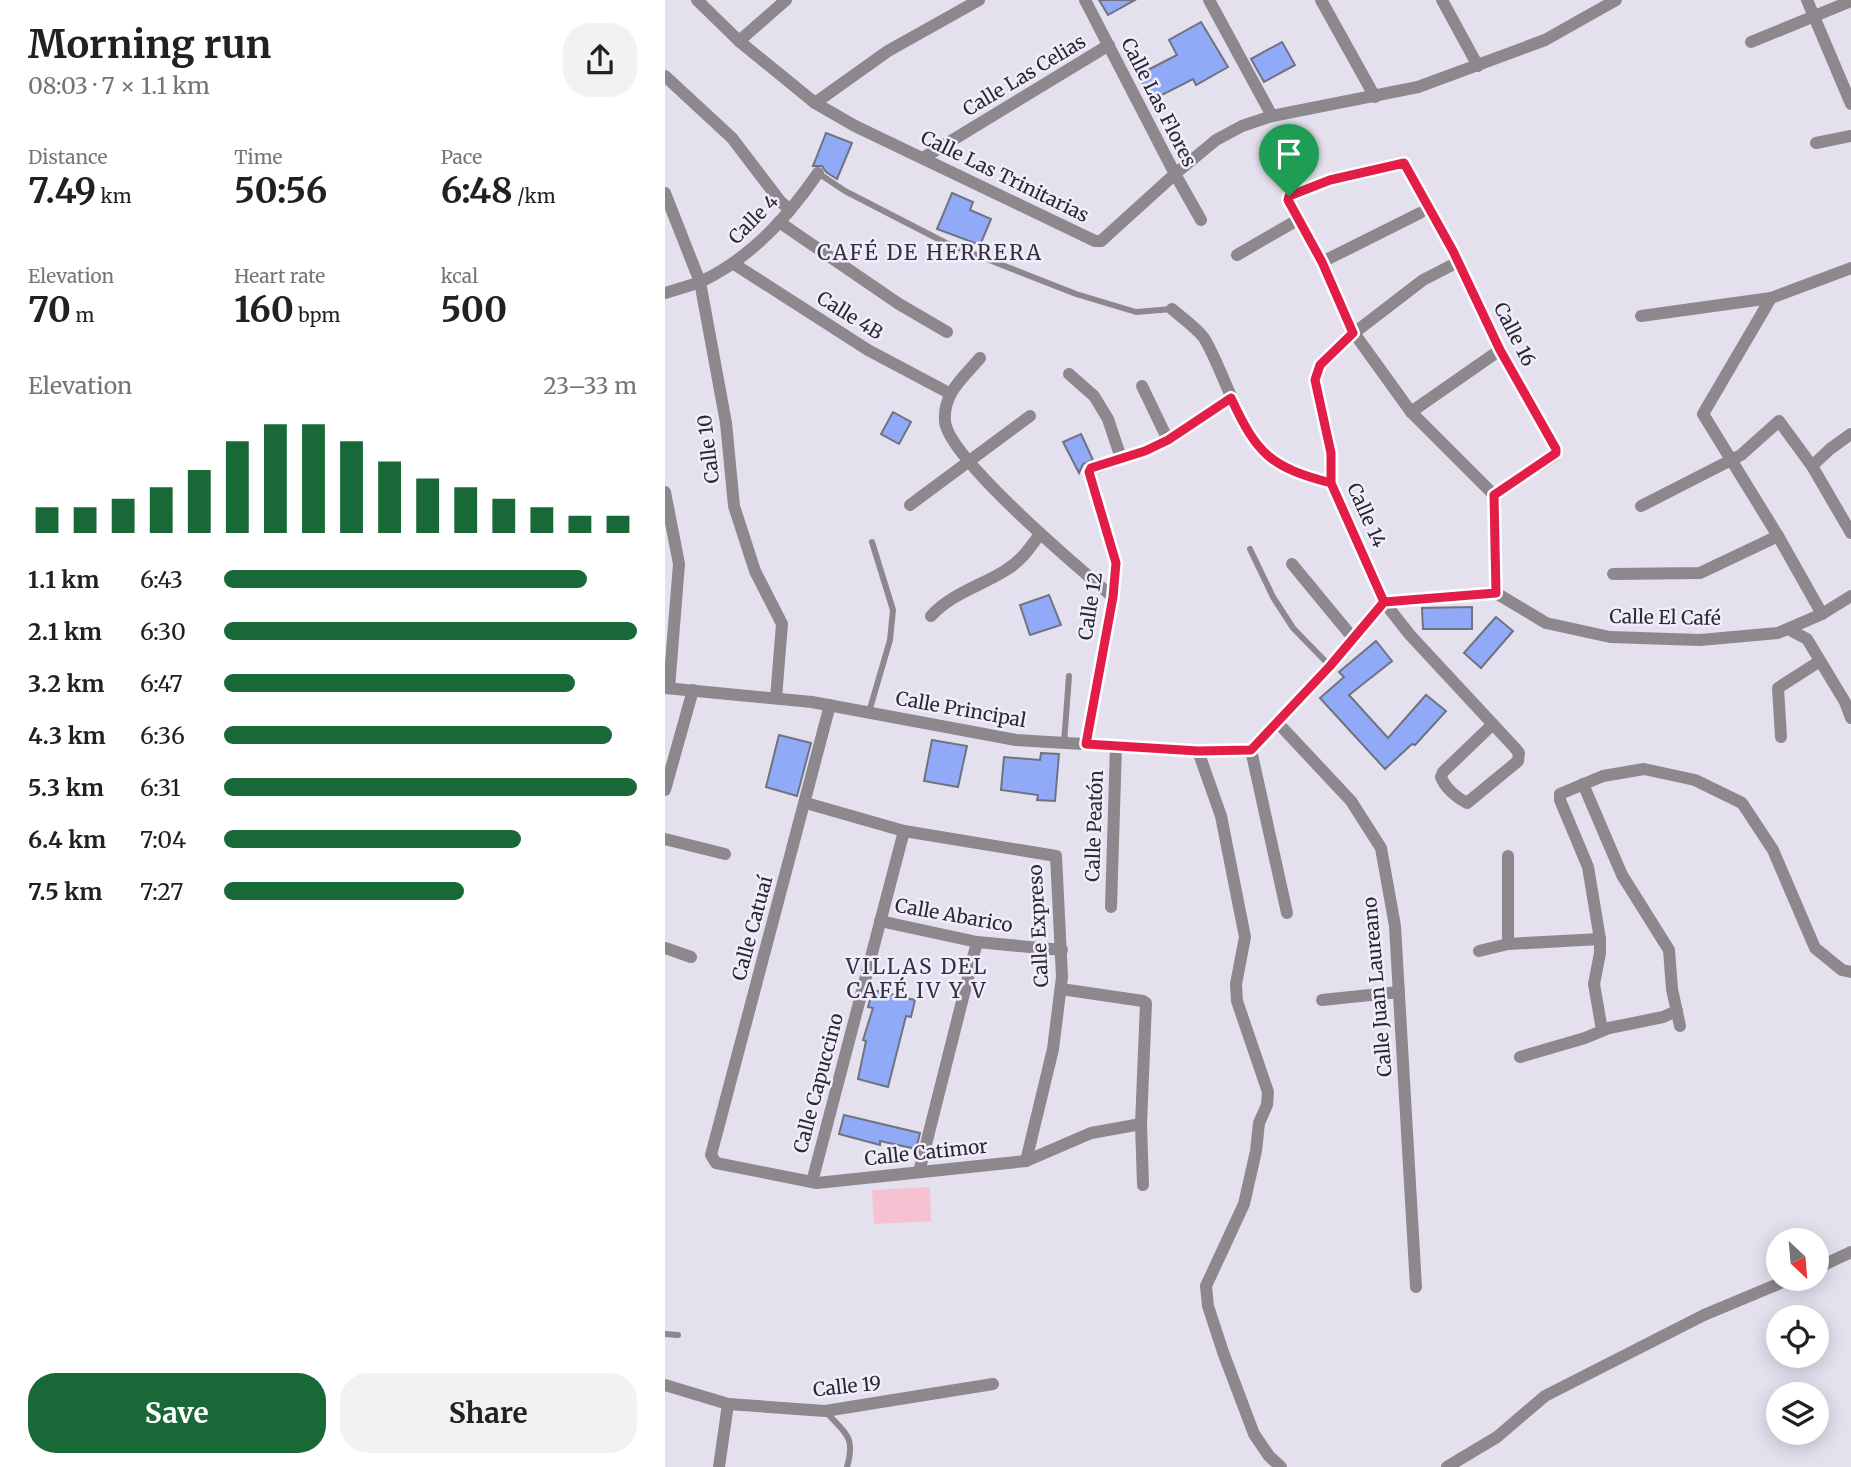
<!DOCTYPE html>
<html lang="en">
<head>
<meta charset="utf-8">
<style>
  :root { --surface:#fff; --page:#f2f2f2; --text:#202124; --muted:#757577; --accent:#186838 }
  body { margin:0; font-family:Merriweather,serif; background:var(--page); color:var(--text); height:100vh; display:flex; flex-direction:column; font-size:26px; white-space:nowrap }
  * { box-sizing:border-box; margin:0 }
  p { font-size:23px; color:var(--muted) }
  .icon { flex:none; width:38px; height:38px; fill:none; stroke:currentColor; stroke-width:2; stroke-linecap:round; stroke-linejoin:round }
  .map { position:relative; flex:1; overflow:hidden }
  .details { display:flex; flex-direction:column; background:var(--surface); width:665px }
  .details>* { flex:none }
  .needle { width:46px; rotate:154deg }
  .buttons { position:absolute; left:1101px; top:1228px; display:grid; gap:14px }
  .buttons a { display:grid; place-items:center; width:63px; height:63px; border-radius:50%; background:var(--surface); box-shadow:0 4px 18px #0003; font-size:35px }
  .pin { position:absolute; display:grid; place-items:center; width:60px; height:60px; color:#fff; margin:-72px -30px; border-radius:50% 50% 50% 0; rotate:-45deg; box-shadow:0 0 7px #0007 }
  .pin .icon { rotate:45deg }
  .round { display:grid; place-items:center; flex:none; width:74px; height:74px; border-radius:28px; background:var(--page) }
  .overview { display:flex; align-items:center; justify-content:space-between; height:119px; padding:0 28px }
  h1 { font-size:38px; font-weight:700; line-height:52px }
  .stats { display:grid; grid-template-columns:repeat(3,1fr); gap:10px; height:119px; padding:7px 28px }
  .stats div { display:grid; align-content:center }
  .stats b { font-size:35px; font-weight:700 }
  .stats small { font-size:19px; font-weight:400 }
  .stats p { font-size:19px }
  .chart { height:196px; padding:14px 28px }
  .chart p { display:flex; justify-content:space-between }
  .chart svg { width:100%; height:126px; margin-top:7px; stroke:var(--accent); stroke-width:6 }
  .cta { display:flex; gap:14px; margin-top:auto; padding:14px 28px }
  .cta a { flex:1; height:80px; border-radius:28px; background:var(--accent); color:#fff; font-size:28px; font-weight:700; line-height:80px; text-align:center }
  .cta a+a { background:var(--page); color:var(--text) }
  ul { padding:0 28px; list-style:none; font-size:23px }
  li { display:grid; grid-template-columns:112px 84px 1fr; align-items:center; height:52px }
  li i { height:18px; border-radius:9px; background:var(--accent) }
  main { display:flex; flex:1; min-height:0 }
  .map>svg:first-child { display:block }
  .green { fill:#f6c1d1 }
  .building { fill:#91aaf8; stroke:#6f7380; stroke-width:2 }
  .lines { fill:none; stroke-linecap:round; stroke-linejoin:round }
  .service { stroke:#8d888d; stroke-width:6 }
  .minor { stroke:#8d888d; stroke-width:12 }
  .route-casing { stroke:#fff; stroke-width:14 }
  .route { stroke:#e11d48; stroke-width:9 }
  .labels { text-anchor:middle; stroke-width:5; stroke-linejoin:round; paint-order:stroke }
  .street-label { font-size:19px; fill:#2a292e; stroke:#f1edfc }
  .neighbourhood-label { font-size:21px; letter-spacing:2px; fill:#35323d; stroke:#f1edfc }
</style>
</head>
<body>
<main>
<section class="details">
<div class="overview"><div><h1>Morning run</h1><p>08:03 · 7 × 1.1 km</p></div><a class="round"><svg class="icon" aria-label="share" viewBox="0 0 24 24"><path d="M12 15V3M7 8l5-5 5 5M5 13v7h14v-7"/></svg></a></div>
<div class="stats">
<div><p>Distance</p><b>7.49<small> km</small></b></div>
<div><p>Time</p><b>50:56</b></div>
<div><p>Pace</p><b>6:48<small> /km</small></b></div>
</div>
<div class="stats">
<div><p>Elevation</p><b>70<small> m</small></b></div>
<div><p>Heart rate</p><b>160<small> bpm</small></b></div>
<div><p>kcal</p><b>500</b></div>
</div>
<div class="chart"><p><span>Elevation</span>23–33 m</p>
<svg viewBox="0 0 160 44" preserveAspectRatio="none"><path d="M5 44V35M15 44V35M25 44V32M35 44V28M45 44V22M55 44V12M65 44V6M75 44V6M85 44V12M95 44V19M105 44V25M115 44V28M125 44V32M135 44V35M145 44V38M155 44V38"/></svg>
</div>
<ul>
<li><b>1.1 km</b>6:43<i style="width:88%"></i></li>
<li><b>2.1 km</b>6:30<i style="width:100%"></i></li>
<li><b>3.2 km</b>6:47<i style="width:85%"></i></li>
<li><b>4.3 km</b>6:36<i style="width:94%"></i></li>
<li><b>5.3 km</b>6:31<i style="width:100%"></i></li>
<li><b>6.4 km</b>7:04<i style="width:72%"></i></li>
<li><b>7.5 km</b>7:27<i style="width:58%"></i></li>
</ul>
<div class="cta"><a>Save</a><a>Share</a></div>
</section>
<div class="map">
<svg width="1186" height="1467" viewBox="0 0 1186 1467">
  <rect width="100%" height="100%" fill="#e4e0ee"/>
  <polygon class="green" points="265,1187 266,1221 209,1224 207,1190"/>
  <g class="building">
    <polygon points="434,0 470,0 443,15"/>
    <polygon points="536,22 563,67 531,85 528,79 487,100 473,75 512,55 504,40"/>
    <polygon points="617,42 630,65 599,82 586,59"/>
    <polygon points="161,133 187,143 172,179 161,172 157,166 148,166"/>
    <polygon points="287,193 308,202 305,210 326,219 315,245 272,229"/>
    <polygon points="228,412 246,422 234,444 216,434"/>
    <polygon points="416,434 428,460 418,464 414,473 398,442"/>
    <polygon points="384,595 396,625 365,635 355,605"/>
    <polygon points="807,607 807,629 758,629 757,608"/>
    <polygon points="831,617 848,631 816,668 799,653"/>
    <polygon points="711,641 727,661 684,695 723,738 761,695 781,711 750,745 747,744 720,769 655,698 679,677 674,672"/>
    <polygon points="114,735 146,743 132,796 101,787"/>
    <polygon points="267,740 302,746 293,787 259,781"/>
    <polygon points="376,753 394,754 390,801 372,800 373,795 336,790 339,757 375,760"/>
    <polygon points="208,990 250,1000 246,1017 241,1016 223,1087 193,1079 201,1041 198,1040 208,1008 203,1007"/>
    <polygon points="179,1115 255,1133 251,1149 215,1141 215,1145 174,1134"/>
  </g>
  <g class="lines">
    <g class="service">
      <polyline points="153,173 180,191 281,243 411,294 471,312 507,309"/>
      <polyline points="585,549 608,597 628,628 665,666"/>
      <polyline points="204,712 225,640 228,610 207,542"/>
      <polyline points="399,743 404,676"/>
      <polyline points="0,1334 13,1335"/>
      <path d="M161 1412C180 1433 191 1436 182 1467"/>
    </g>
    <g class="minor">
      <polyline points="32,0 74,41 150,103 190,126 430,241 436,241 510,174 551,140 577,126 607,116 753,87 880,40 951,0"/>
      <polyline points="420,0 510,174 536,220"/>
      <polyline points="544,0 607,116"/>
      <polyline points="656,0 710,97"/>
      <polyline points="777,0 813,66"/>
      <polyline points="1142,0 1186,104"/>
      <polyline points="74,41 121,0"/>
      <polyline points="1086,42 1186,1"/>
      <polyline points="0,76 67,138 115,201 125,210"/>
      <polyline points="150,103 223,51 314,0"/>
      <polyline points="1151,143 1186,136"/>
      <polyline points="258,158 444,45"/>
      <polyline points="0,193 35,282 61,423 69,506 90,571 117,624 111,698"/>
      <polyline points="114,222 234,304 282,332"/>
      <polyline points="572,255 634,219"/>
      <polyline points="657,262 755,213"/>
      <path d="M793 262 758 280 689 333 655 365 650 380 666 453V483L719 602 745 635 850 748 854 753 853 761 802 803C792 798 780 788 776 777L778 772 828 724"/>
      <polyline points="69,264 203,350 284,393"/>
      <path d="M0 293C12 289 25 286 37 281 86 258 123 217 153 173"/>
      <path d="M507 309C517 318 531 327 539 338 548 353 555 371 562 387 587 448 601 466 666 483"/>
      <polyline points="976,316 1106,298"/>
      <path d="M315 358C298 378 278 393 280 421 282 457 416 570 448 597"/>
      <polyline points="404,374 429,396 443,419 456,458"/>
      <polyline points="477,386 503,440"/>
      <polyline points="746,412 835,350"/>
      <polyline points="1147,466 1165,449 1186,434"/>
      <polyline points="0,492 14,564 4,688"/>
      <polyline points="829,495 889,456 891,449 835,350 788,251 741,165 736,163 665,180 624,196 623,199 657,262 689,333 746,412 829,495 831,593"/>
      <polyline points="245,505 365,416"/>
      <polyline points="976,506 1076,455 1114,421 1147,466 1186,533"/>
      <polyline points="627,564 688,638"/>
      <polyline points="948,574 1035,573 1113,536"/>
      <polyline points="1157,614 1113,536 1038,414 1106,298 1186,268"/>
      <path d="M266 616C287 593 316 586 341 570 356 561 365 548 375 534"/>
      <polyline points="1123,629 1142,639 1180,702 1186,718"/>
      <polyline points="0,688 147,702 351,740 533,751 586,750"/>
      <polyline points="165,705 46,1155 51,1163 152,1183 361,1161 426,1133 476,1124"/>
      <polyline points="612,722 686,801 716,848 730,926 751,1287"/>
      <polyline points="1116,737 1113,688 1155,661"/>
      <polyline points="421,744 448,597 451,563 424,470 480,451 503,440 566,398"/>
      <polyline points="586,750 665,666 719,602 831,593 881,623 945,637 1035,640 1113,633 1157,614 1186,596"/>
      <polyline points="586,750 622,913"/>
      <polyline points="533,751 556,816 580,937 571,984 572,1001 603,1092 602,1105 594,1123 591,1151 579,1204 541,1286 543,1306 558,1352 589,1434 604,1456 616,1467"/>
      <polyline points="918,784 957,875 1004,950 1007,989 1015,1026"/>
      <polyline points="0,790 28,690"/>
      <polyline points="141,803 239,831 391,856 397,977 388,1049 361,1161"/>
      <polyline points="0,839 60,854"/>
      <polyline points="446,907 451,746"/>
      <polyline points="215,921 312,942 397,950"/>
      <polyline points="843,944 843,856"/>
      <polyline points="0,948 26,957"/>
      <polyline points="814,951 843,944 935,939"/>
      <polyline points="396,989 478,1001 481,1003 476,1124 478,1185"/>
      <polyline points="657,1000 734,992"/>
      <polyline points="937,1030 929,984 935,953 935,939 923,867 895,800 895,794 938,776 979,769 1030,780 1077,803 1108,850 1150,948 1177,970 1186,972"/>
      <polyline points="855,1057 920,1038 944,1028 998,1017 1012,1011"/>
      <polyline points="254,1172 312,942"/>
      <polyline points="147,1182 239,831"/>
      <polyline points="1152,1268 1186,1252"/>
      <polyline points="0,1385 63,1404 160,1411 328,1384"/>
      <polyline points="54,1467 63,1404"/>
      <polyline points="782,1467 832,1437 880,1396 1039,1315 1125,1279"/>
    </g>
  </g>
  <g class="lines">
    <g class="route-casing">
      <path id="route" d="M624 196 623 200 657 262 688 333 655 365 650 380 666 453V483L719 602 665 666 586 750 533 751 421 744 448 597 451 563 424 472 426 468 480 451 503 440 566 398C592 454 605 467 666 483L719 602 831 593 829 495 891 453V449L835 350 788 251 739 163 665 180 624 196"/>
    </g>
    <use href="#route" class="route"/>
  </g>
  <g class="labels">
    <g class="street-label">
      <text transform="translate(359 75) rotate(-31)" y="7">Calle Las Celias</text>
      <text transform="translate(494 102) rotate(63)" y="7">Calle Las Flores</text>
      <text transform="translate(340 176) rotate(26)" y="7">Calle Las Trinitarias</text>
      <text transform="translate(88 219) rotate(-45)" y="7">Calle 4</text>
      <text transform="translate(185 315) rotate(32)" y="7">Calle 4B</text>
      <text transform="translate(850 334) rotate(63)" y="7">Calle 16</text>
      <text transform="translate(43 449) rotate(-97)" y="7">Calle 10</text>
      <text transform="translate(702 515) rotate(66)" y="7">Calle 14</text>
      <text transform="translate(425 606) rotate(-81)" y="7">Calle 12</text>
      <text transform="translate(1000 617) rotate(1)" y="7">Calle El Café</text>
      <text transform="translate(296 709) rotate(10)" y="7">Calle Principal</text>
      <text transform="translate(429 826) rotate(-88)" y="7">Calle Peatón</text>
      <text transform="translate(289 915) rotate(10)" y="7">Calle Abarico</text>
      <text transform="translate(373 926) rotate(-93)" y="7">Calle Expreso</text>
      <text transform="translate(87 928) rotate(-75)" y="7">Calle Catuaí</text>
      <text transform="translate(712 987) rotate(-95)" y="7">Calle Juan Laureano</text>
      <text transform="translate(153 1083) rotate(-75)" y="7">Calle Capuccino</text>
      <text transform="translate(261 1152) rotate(-6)" y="7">Calle Catimor</text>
      <text transform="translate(182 1386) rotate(-6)" y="7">Calle 19</text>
    </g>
    <g class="neighbourhood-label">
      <text x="265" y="260">CAFÉ DE HERRERA</text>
      <text x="252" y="974">VILLAS DEL<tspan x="252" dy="24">CAFÉ IV Y V</tspan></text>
    </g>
  </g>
</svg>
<div class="buttons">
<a><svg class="needle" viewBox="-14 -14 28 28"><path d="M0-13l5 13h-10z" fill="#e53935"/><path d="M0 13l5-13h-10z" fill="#757577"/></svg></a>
<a><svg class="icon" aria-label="locate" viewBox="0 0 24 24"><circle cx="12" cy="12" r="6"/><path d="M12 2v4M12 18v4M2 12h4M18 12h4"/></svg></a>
<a><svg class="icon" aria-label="layers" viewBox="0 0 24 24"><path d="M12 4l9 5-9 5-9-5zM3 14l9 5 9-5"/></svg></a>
</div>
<div class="pin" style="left:624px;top:196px;background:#1e9e55"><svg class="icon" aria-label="arrive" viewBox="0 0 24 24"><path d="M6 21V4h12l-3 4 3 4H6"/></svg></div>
</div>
</main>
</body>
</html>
